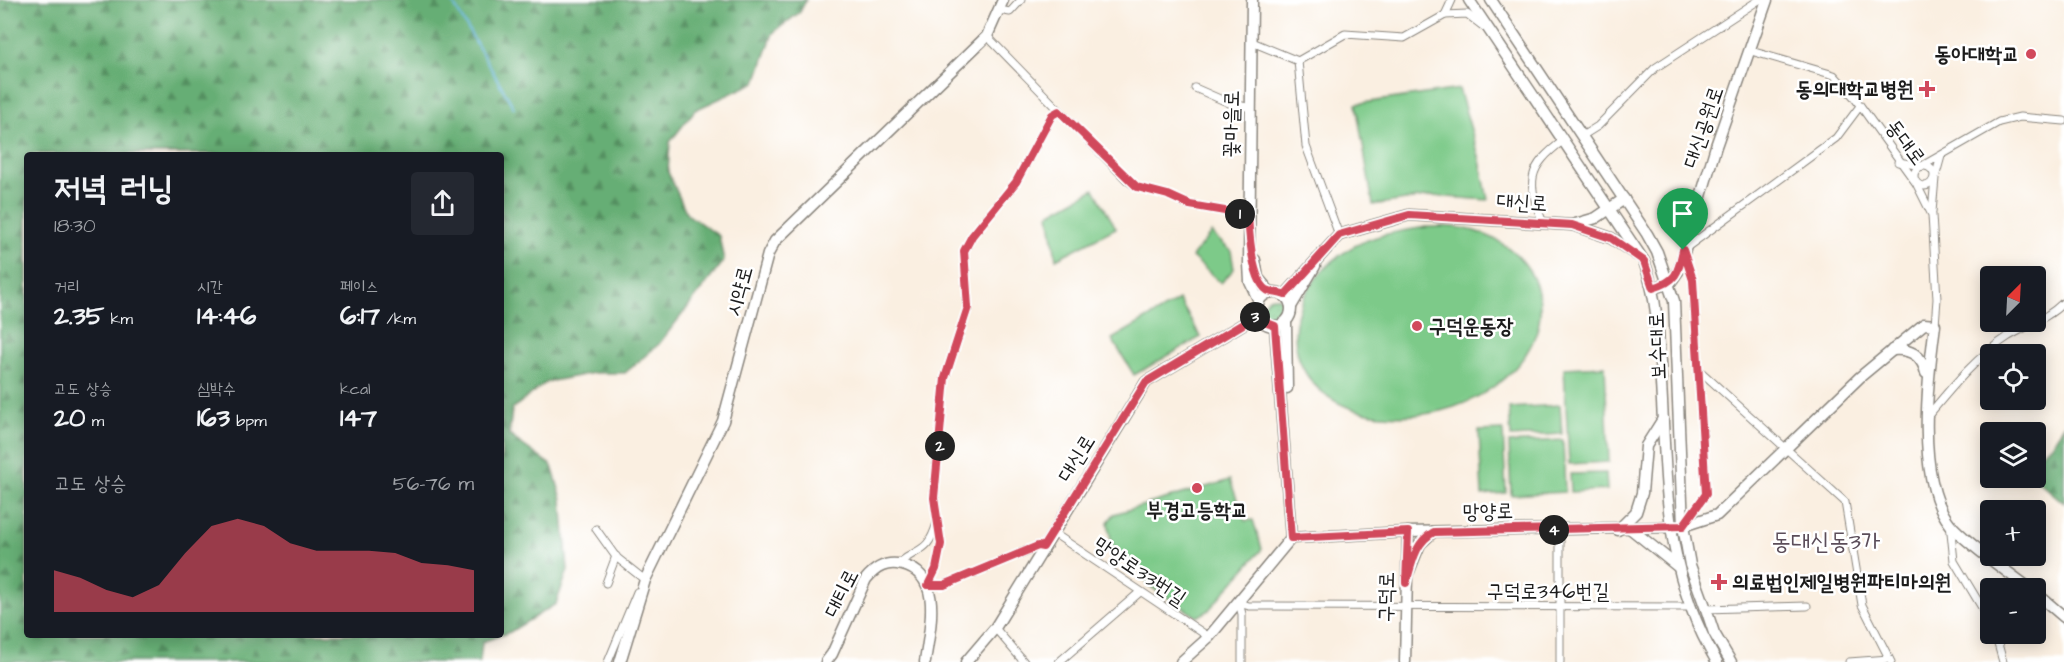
<!DOCTYPE html>
<html lang="ko">
<head>
<meta charset="utf-8">
<style>
  :root { --surface:#171b24; --page:#242831; --text:#f1f3f6; --muted:#9ea1a6; --accent:#d1495b }
  body { margin:0; font-family:"Architects Daughter","Poor Story",sans-serif; background:var(--page); color:var(--text); height:100vh; display:flex; flex-direction:column; font-size:22px; white-space:nowrap }
  * { box-sizing:border-box; margin:0 }
  p { font-size:20px; color:var(--muted) }
  .icon { flex:none; width:33px; height:33px; fill:none; stroke:currentColor; stroke-width:2; stroke-linecap:round; stroke-linejoin:round }
  .map { position:relative; flex:1; overflow:hidden }
  .panel { position:absolute; left:24px; top:152px; width:480px; height:486px; display:flex; flex-direction:column; background:var(--surface); border-radius:6px; box-shadow:0 3px 15px #0003 }
  .panel>* { flex:none }
  .needle { width:39px; rotate:24deg }
  .controls { position:absolute; left:1980px; top:266px; display:grid; gap:12px }
  .controls a { display:grid; place-items:center; width:66px; height:66px; border-radius:6px; background:var(--surface); box-shadow:0 3px 15px #0003; font-size:30px }
  .pin { position:absolute; display:grid; place-items:center; width:51px; height:51px; color:#fff; margin:-62px -26px; border-radius:50% 50% 50% 0; rotate:-45deg; box-shadow:0 0 6px #0007 }
  .pin .icon { rotate:45deg }
  .km { position:absolute; width:30px; height:30px; margin:-15px; border-radius:50%; background:#222; color:#fff; font-size:16px; line-height:30px; text-align:center }
  .round { display:grid; place-items:center; flex:none; width:63px; height:63px; border-radius:6px; background:var(--page) }
  .summary { display:flex; align-items:center; justify-content:space-between; height:102px; padding:0 30px }
  h1 { font-size:33px; font-weight:700; line-height:45px }
  .stats { display:grid; grid-template-columns:repeat(3,1fr); gap:9px; height:102px; padding:6px 30px }
  .stats div { display:grid; align-content:center }
  .stats b { font-size:26px; font-weight:700 }
  .stats small { font-size:16px; font-weight:400 }
  .stats p { font-size:16px }
  .chart { height:168px; padding:12px 30px }
  .chart p { display:flex; justify-content:space-between }
  .chart svg { width:100%; height:108px; margin-top:6px; fill:var(--accent); opacity:.7 }
  .map>svg:first-child { display:block }
  .grass { fill:url(#grass-dots); stroke:#4c7352; stroke-width:1.5 }
  .forest { fill:url(#forest-firs); stroke:#416548; stroke-width:1.5; fill-rule:evenodd }
  .pitch { fill:#7dca89; stroke:#4c7352; stroke-width:1.5 }
  .lines { fill:none; stroke-linecap:round; stroke-linejoin:round }
  .stream { stroke:#68b8e3; stroke-width:2 }
  .street-casing { stroke:#8b867e; stroke-width:9 }
  .secondary-casing { stroke:#8b867e; stroke-width:13 }
  .primary-casing { stroke:#8b867e; stroke-width:13 }
  .street { stroke:#fff; stroke-width:7 }
  .secondary { stroke:#fff; stroke-width:10 }
  .primary { stroke:#fff; stroke-width:10 }
  .route-casing { stroke:#fff; stroke-width:12 }
  .route { stroke:#d1495b; stroke-width:8 }
  .poi-dot { fill:#d1495b; stroke:#fff; stroke-width:2 }
  .labels { text-anchor:middle; stroke-width:5; stroke-linejoin:round; paint-order:stroke }
  .poi-label { font-size:21px; font-weight:bold; fill:#1c1c1c; stroke:#fff; text-anchor:end }
  .street-label { font-size:21px; fill:#1c1c1c; stroke:#fff }
  .quarter-label { font-size:24px; fill:#5c4e5a; stroke:#fff }
</style>
</head>
<body>
<div class="map">
<svg width="2064" height="662" viewBox="0 0 2064 662">
  <defs>
    <pattern id="grass-dots" width="8" height="8" patternUnits="userSpaceOnUse" patternTransform="scale(1.5)"><rect width="8" height="8" fill="#7dca89"/><path d="M2 2h.1M6 6h.1" fill="none" stroke="#6bad76" stroke-width="1.8" stroke-linecap="round"/></pattern>
    <pattern id="forest-firs" width="22" height="20" patternUnits="userSpaceOnUse" patternTransform="scale(1.5)"><rect width="22" height="20" fill="#66ae75"/><path d="M5 1l3.5 6h-7zM16 11l3.5 6h-7z" fill="#538d5f"/></pattern>
  </defs>
  <rect width="100%" height="100%" fill="#fff"/>
  <filter id="ink" filterUnits="userSpaceOnUse"><feTurbulence type="fractalNoise" baseFrequency=".0167" numOctaves="2"/><feDisplacementMap in="SourceGraphic" scale="12" xChannelSelector="R" yChannelSelector="G"/><feConvolveMatrix kernelMatrix="1 2 1 2 8 2 1 2 1" color-interpolation-filters="sRGB"/></filter>
  <filter id="wash" filterUnits="userSpaceOnUse"><feTurbulence type="fractalNoise" baseFrequency=".008" numOctaves="4" result="noise"/><feDisplacementMap in="SourceGraphic" scale="24" xChannelSelector="R" yChannelSelector="G"/><feGaussianBlur stdDeviation="1.35" result="paint"/><feColorMatrix in="noise" values="0 0 0 0 0 0 0 0 0 0 0 0 0 0 0 0 0 1.4 0 .05"/><feComposite in="paint" operator="in"/></filter>
  <g filter="url(#wash)">
    <rect width="100%" height="100%" fill="#faefe1"/>
    <circle class="grass" cx="1274" cy="308" r="11"/>
    <g class="forest">
      <path d="M0 0H806L800 12 773 33 756 82 695 110 670 142 668 172 687 214 719 236 724 261 659 344 625 373H594L547 382 512 409 509 435 552 466 562 499 568 570 556 604 510 632 482 642 480 662H0ZM27 154H501V634H27Z"/>
      <polygon points="2064,425 2064,503 2037,480 2036,457 2052,445"/>
    </g>
    <g class="pitch">
      <polygon points="1459,89 1480,160 1488,200 1432,196 1373,205 1356,104"/>
      <polygon points="1094,189 1116,228 1056,259 1049,214"/>
      <path d="M1426 227C1437 227 1451 225 1462 228 1488 233 1514 246 1529 270 1564 330 1511 388 1454 407 1431 415 1406 417 1382 415 1281 405 1266 302 1348 250 1371 235 1399 231 1426 227Z"/>
      <polygon points="1211,233 1231,251 1234,269 1221,283 1192,257"/>
      <polygon points="1179,300 1201,337 1134,375 1112,339"/>
      <polygon points="1605,366 1609,462 1569,464 1564,368"/>
      <polygon points="1560,405 1562,434 1511,437 1509,408"/>
      <polygon points="1503,430 1506,493 1482,495 1479,431"/>
      <polygon points="1563,440 1565,492 1511,495 1509,443"/>
      <polygon points="1606,473 1607,490 1571,492 1570,474"/>
      <path d="M1230 480 1245 521 1253 520 1262 549 1208 611 1197 617 1148 585 1143 570C1118 560 1110 549 1108 522L1114 514Z"/>
    </g>
    <g class="lines">
      <polyline class="stream" points="451,0 514,108"/>
    </g>
  </g>
  <g filter="url(#ink)">
    <g class="lines">
      <g class="street-casing">
        <g id="street">
          <polyline points="999,10 1010,12 1021,0"/>
          <polyline points="1445,15 1452,0"/>
          <polyline points="987,36 1127,180 1137,187 1168,195 1189,205 1248,215"/>
          <polyline points="1252,42 1298,61"/>
          <polyline points="1751,51 1834,75 1854,97 1916,183 1932,215 1937,299 1935,325"/>
          <polyline points="1298,61 1345,34 1404,38 1445,15 1467,14 1484,27"/>
          <polyline points="1298,61 1306,146 1339,235"/>
          <polyline points="1195,88 1229,103 1251,108"/>
          <polyline points="1582,136 1598,126 1655,68 1759,0"/>
          <polyline points="1898,162 1922,166 1999,122 2020,117 2064,121"/>
          <circle cx="1924" cy="176" r="10"/>
          <polyline points="1932,212 1935,178 1941,156"/>
          <path d="M1543 223C1527 182 1526 168 1564 140"/>
          <polyline points="1698,369 1845,502 1862,605 1891,662"/>
          <path d="M1927 417C1952 387 1976 357 2009 336 2028 325 2048 318 2064 302"/>
          <polyline points="1950,523 1954,561 1990,621"/>
          <polyline points="1684,525 1706,494 1693,280 1683,250 1836,138 1860,106"/>
          <polyline points="596,529 616,557 645,580"/>
          <polyline points="1052,532 1209,637"/>
          <polyline points="1043,547 1038,546 944,585 928,585 936,569 941,544 934,498 945,378 968,307 964,251 972,236 1016,182 1052,115 1059,111"/>
          <path d="M898 564C919 546 927 555 937 523"/>
          <polyline points="606,583 616,556"/>
          <polyline points="1706,609 1807,606"/>
          <polyline points="995,628 1024,662"/>
          <polyline points="1995,633 2003,662"/>
          <polyline points="608,662 637,592"/>
          <polyline points="1059,662 1140,592"/>
          <polyline points="1242,662 1242,614 1239,603 1249,606 1691,607"/>
          <polyline points="1560,662 1560,530"/>
          <polyline points="1849,662 1889,659"/>
        </g>
      </g>
      <g class="secondary-casing">
        <g id="secondary">
          <polyline points="1252,0 1249,264 1250,282 1259,301"/>
          <path d="M1469 0 1644 261C1658 300 1659 341 1661 383 1667 484 1663 571 1717 662"/>
          <polyline points="1491,0 1647,234 1657,252 1674,301 1683,526 1690,565 1706,609 1714,633 1731,662"/>
          <polyline points="1573,225 1611,238 1637,255"/>
          <polyline points="1255,260 1258,278 1270,292"/>
          <polyline points="1653,288 1670,283 1679,270 1716,146 1767,0"/>
          <circle cx="1274" cy="309" r="17"/>
          <polyline points="1285,295 1339,235 1409,215 1572,225 1596,218 1624,199"/>
          <polyline points="1292,305 1315,266"/>
          <polyline points="1286,322 1287,388"/>
          <polyline points="1275,326 1291,538"/>
          <path d="M1892 350C1910 348 1922 355 1926 373"/>
          <polyline points="1631,529 1677,566"/>
          <polyline points="1618,530 1636,512 1642,493 1646,446 1663,419"/>
          <path d="M1408 532 1669 527 1683 526 1717 515 1860 377 1924 324 1935 325C1928 377 1915 479 1950 524 1966 543 2008 572 2029 588"/>
          <polyline points="1409,571 1420,544 1433,532"/>
          <polyline points="2036,593 2064,617"/>
          <polyline points="620,662 645,580 723,421 768,254 775,241 987,36 1003,0"/>
          <path d="M826 662 832 654 866 579C876 567 887 561 902 565 945 575 929 631 925 662"/>
          <polyline points="966,662 995,628 1146,382 1258,315"/>
        </g>
      </g>
      <g class="primary-casing">
        <polyline id="primary" points="1181,662 1209,637 1291,538 1408,532 1405,662"/>
      </g>
      <use href="#street" class="street"/>
      <use href="#secondary" class="secondary"/>
      <use href="#primary" class="primary"/>
    </g>
  </g>
  <g class="lines" filter="url(#ink)">
    <g class="route-casing">
      <path id="route" d="M1059 111 1137 187 1168 195 1190 205 1248 215C1249 233 1252 280 1267 290 1272 293 1279 292 1285 295L1339 235 1409 215 1572 225 1611 238 1644 261 1653 288C1677 281 1678 273 1683 250L1693 280 1706 494 1683 526 1434 532C1415 542 1412 563 1406 583L1408 532 1291 538 1275 326 1262 321 1258 315 1146 382 1043 547 1038 546 944 585H928L936 569 941 544 934 498 945 378 968 307 964 251 972 236 1016 182 1052 115Z"/>
    </g>
    <use href="#route" class="route"/>
  </g>
  <g class="poi-dot">
    <circle cx="2031" cy="54" r="6"/>
    <path d="M1924 80h6v6h6v6h-6v6h-6v-6h-6v-6h6z"/>
    <circle cx="1417" cy="326" r="6"/>
    <circle cx="1197" cy="488" r="6"/>
    <path d="M1716 573h6v6h6v6h-6v6h-6v-6h-6v-6h6z"/>
  </g>
  <g class="labels">
    <g class="poi-label">
      <text x="2019" y="61">동아대학교</text>
      <text x="1914" y="96">동의대학교병원</text>
      <text x="1429" y="333" text-anchor="start">구덕운동장</text>
      <text x="1197" y="517" text-anchor="middle">부경고등학교</text>
      <text x="1732" y="589" text-anchor="start">의료법인제일병원파티마의원</text>
    </g>
    <g class="street-label">
      <text transform="translate(1231 124) rotate(-89)" y="7">꽃마을로</text>
      <text transform="translate(1703 127) rotate(-71)" y="7">대신공원로</text>
      <text transform="translate(1906 142) rotate(53)" y="7">동대로</text>
      <text transform="translate(1522 202) rotate(4)" y="7">대신로</text>
      <text transform="translate(739 291) rotate(-75)" y="7">시약로</text>
      <text transform="translate(1657 346) rotate(-92)" y="7">보수대로</text>
      <text transform="translate(1076 458) rotate(-58)" y="7">대신로</text>
      <text transform="translate(1488 511) rotate(-1)" y="7">망양로</text>
      <text transform="translate(1140 571) rotate(34)" y="7">망양로33번길</text>
      <text x="1548" y="598">구덕로346번길</text>
      <text transform="translate(841 593) rotate(-63)" y="7">대티로</text>
      <text transform="translate(1386 597) rotate(-89)" y="7">구덕로</text>
    </g>
    <g class="quarter-label">
      <text x="1826" y="549">동대신동3가</text>
    </g>
  </g>
</svg>
<div class="controls">
<a><svg class="needle" viewBox="-14 -14 28 28"><path d="M0-13l5 13h-10z" fill="#e53935"/><path d="M0 13l5-13h-10z" fill="#9ea1a6"/></svg></a>
<a><svg class="icon" aria-label="locate" viewBox="0 0 24 24"><circle cx="12" cy="12" r="6"/><path d="M12 2v4M12 18v4M2 12h4M18 12h4"/></svg></a>
<a><svg class="icon" aria-label="layers" viewBox="0 0 24 24"><path d="M12 4l9 5-9 5-9-5zM3 14l9 5 9-5"/></svg></a>
<a>+</a>
<a>−</a>
</div>
<div class="pin" style="left:1683px;top:250px;background:#1e9e55"><svg class="icon" aria-label="arrive" viewBox="0 0 24 24"><path d="M6 21V4h12l-3 4 3 4H6"/></svg></div>
<b class="km" style="left:1240px;top:214px">1</b>
<b class="km" style="left:940px;top:446px">2</b>
<b class="km" style="left:1255px;top:317px">3</b>
<b class="km" style="left:1554px;top:530px">4</b>
<section class="panel">
<div class="summary"><div><h1>저녁 러닝</h1><p>18:30</p></div><a class="round"><svg class="icon" aria-label="share" viewBox="0 0 24 24"><path d="M12 15V3M7 8l5-5 5 5M5 13v7h14v-7"/></svg></a></div>
<div class="stats">
<div><p>거리</p><b>2.35<small> km</small></b></div>
<div><p>시간</p><b>14:46</b></div>
<div><p>페이스</p><b>6:17<small> /km</small></b></div>
</div>
<div class="stats">
<div><p>고도 상승</p><b>20<small> m</small></b></div>
<div><p>심박수</p><b>163<small> bpm</small></b></div>
<div><p>kcal</p><b>147</b></div>
</div>
<div class="chart"><p><span>고도 상승</span>56–76 m</p>
<svg viewBox="0 0 160 44" preserveAspectRatio="none"><path d="M0 44V27L10 30L20 35L30 38L40 33L50 20L60 9L70 6L80 9L90 16L100 19L110 19L120 19L130 20L140 24L150 25L160 27V44z"/></svg>
</div>
</section>
</div>
</body>
</html>
